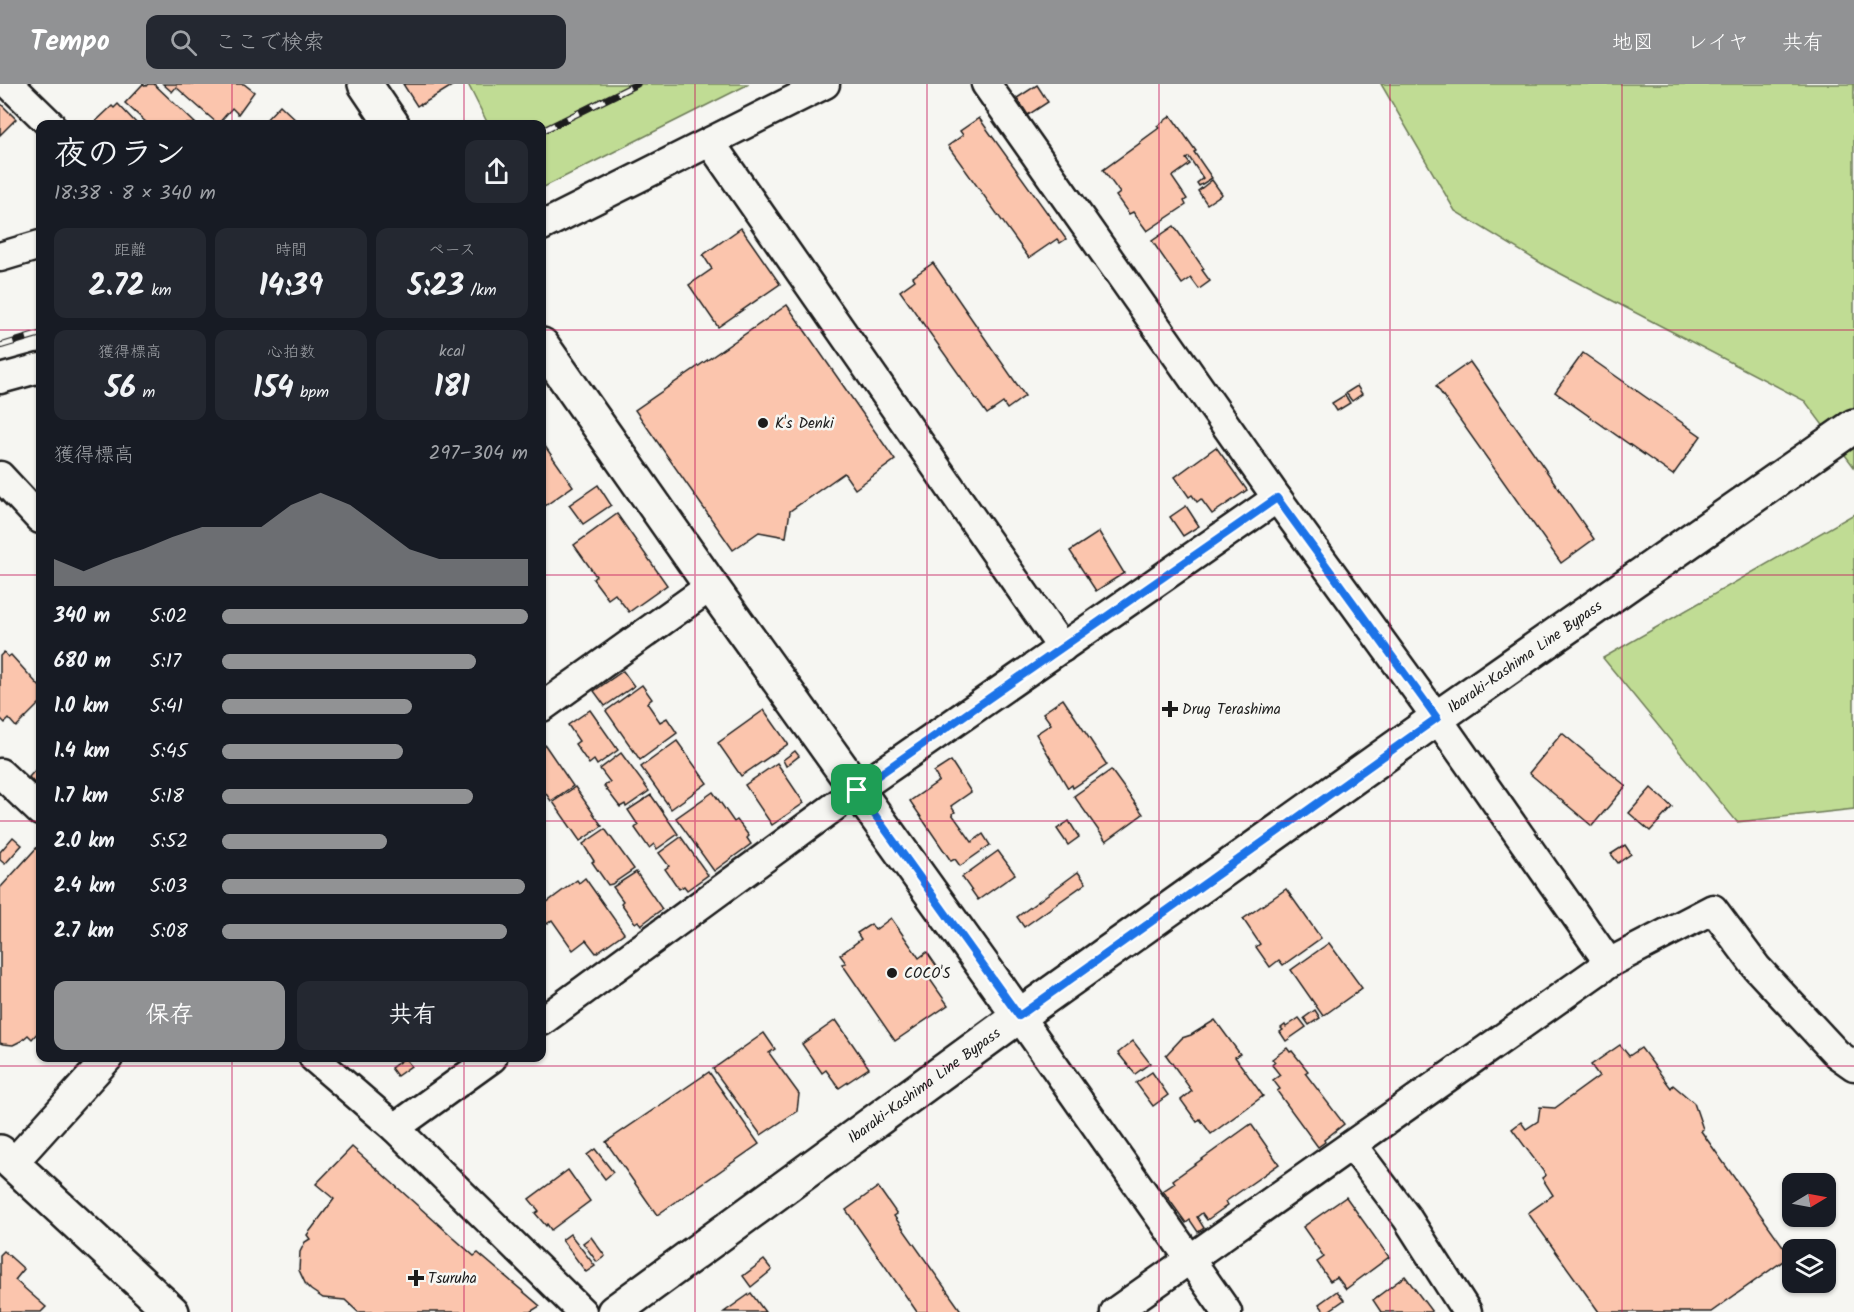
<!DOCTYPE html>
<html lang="ja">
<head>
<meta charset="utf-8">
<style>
  :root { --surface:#171b24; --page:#242831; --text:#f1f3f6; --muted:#9ea1a6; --accent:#919294 }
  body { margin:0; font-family:Kalam,"Klee One",sans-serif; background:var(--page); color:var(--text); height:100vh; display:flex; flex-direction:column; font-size:22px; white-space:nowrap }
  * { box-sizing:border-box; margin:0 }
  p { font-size:20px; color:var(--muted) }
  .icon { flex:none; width:33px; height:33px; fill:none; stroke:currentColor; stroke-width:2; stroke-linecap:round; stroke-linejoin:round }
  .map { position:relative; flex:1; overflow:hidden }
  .panel { position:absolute; left:36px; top:36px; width:510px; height:942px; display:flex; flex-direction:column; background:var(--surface); border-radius:12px; box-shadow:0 2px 4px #0004 }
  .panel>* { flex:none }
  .needle { width:39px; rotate:80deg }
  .controls { position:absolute; left:1782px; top:1089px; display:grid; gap:12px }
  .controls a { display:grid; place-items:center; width:54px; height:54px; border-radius:12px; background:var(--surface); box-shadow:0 2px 4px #0004; font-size:30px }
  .pin { position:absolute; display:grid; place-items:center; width:51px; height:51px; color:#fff; margin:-26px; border-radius:12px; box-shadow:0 3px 9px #0006 }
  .round { display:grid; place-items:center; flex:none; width:63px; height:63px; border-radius:12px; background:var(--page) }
  .head { display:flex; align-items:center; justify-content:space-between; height:102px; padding:0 18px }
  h1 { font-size:33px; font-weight:600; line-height:45px }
  .figures { display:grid; grid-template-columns:repeat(3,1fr); gap:9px; height:102px; padding:6px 18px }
  .figures div { display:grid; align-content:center; border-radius:12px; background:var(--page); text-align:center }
  .figures b { font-size:30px; font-weight:600 }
  .figures small { font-size:16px; font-weight:400 }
  .figures p { font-size:16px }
  .chart { height:168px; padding:12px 18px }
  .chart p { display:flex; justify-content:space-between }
  .chart svg { width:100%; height:108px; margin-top:6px; fill:var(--accent); opacity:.7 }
  .cta { display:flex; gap:12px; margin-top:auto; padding:12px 18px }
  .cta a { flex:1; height:69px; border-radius:12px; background:var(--accent); color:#fff; font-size:24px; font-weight:600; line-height:69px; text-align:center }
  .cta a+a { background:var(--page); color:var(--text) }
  ul { padding:0 18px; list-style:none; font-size:20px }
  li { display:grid; grid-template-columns:96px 72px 1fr; align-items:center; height:45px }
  li i { height:15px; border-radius:8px; background:var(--accent) }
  header { display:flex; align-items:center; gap:36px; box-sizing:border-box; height:84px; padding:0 30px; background:var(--accent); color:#fff }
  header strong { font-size:28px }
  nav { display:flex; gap:33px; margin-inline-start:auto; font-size:21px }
  .search { width:420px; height:54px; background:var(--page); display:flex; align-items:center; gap:15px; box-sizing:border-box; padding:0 21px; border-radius:12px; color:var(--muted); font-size:22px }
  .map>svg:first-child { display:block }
  .green { fill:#c0dc94; stroke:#6e7c58; stroke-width:1.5 }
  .building { fill:#fbc5ad; stroke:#1c1c1c; stroke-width:1.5 }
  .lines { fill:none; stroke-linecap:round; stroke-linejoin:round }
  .street-casing { stroke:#1c1c1c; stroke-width:33 }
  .secondary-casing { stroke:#1c1c1c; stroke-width:38 }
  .primary-casing { stroke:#1c1c1c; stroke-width:38 }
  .street { stroke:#f6f6f2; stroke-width:28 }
  .secondary { stroke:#f6f6f2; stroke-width:33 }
  .primary { stroke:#f6f6f2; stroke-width:33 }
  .rail-casing { stroke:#1c1c1c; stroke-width:7 }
  .rail { stroke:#f6f6f2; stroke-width:4.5; stroke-dasharray:14; stroke-linecap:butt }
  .route-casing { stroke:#fff; stroke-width:12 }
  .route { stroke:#1a73e8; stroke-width:8 }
  .grid { fill:none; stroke:#c2185b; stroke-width:1.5; stroke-opacity:0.55 }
  .poi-dot { fill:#1c1c1c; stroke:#f6f6f2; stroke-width:2 }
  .labels { text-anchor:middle; stroke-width:5; stroke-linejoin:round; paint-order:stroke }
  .poi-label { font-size:15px; fill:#1c1c1c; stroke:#f6f6f2; text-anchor:start }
  .street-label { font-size:15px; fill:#1c1c1c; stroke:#f6f6f2 }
</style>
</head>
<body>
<header>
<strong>Tempo</strong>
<div class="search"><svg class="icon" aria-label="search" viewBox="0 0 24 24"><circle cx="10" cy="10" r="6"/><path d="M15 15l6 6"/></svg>ここで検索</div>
<nav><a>地図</a><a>レイヤ</a><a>共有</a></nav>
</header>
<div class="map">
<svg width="1854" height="1228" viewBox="0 0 1854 1228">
  <rect width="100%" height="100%" fill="#f6f6f2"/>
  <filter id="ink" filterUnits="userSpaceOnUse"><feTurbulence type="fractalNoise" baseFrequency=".0167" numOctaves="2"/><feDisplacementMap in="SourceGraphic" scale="12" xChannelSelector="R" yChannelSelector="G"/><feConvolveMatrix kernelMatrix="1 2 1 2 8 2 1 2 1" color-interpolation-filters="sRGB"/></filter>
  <g filter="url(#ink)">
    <g class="green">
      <polygon points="468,0 749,0 542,104 542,40 488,40"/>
      <polygon points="1381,0 1854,0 1854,383 1805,317 1544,181 1455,127"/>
      <polygon points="1854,430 1854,725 1737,738 1603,574"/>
    </g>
    <g class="building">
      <polygon points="143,0 146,2 148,0 154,0 196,40 148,40 125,19"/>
      <polygon points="163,0 244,0 254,8 238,30 232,24 218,40 176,3 172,8"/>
      <polygon points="403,0 455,0 421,21 420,20 417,22"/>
      <polygon points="1037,1 1048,18 1028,31 1017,14"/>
      <polygon points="0,19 16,35 0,51"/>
      <polygon points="118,20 137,40 93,40 112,22 114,24"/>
      <polygon points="280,21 299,39 297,40 262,40"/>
      <polygon points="1171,32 1196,67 1194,68 1212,94 1199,102 1197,99 1203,94 1189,73 1186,75 1190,80 1172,93 1187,115 1184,117 1186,121 1147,147 1133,128 1129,130 1116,112 1120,109 1103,86 1140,59 1140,58 1159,44 1157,42"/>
      <polygon points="979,34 1066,155 1060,159 1057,155 1029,174 948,62 963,51 960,47"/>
      <polygon points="1212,96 1222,110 1207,120 1198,107"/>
      <polygon points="1174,142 1204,185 1202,186 1210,197 1199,205 1191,194 1182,200 1152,157"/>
      <polygon points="741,144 780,200 718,243 689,201 712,185 703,171"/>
      <polygon points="933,179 1025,312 1007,325 1003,319 987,330 900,207 915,196 913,193"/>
      <polygon points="787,221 895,376 855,405 844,389 790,427 786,453 759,448 733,466 635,326"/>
      <polygon points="1583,269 1701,352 1673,391 1555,308"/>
      <polygon points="1470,278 1594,455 1561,479 1436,302"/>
      <polygon points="1357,302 1362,310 1352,317 1346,309"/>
      <polygon points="1345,311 1350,319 1337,327 1332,319"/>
      <polygon points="542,358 573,402 542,424"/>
      <polygon points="1216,363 1247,406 1212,430 1201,415 1197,418 1192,411 1189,413 1175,393"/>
      <polygon points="598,401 611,421 583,440 569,421"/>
      <polygon points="1186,422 1199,442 1183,452 1170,433"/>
      <polygon points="617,430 667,501 629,528 615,510 608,515 593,495 596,492 574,461"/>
      <polygon points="1099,448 1124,489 1096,507 1070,467"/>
      <polygon points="4,568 8,573 11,571 40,603 40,619 16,643 9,635 5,639 0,634 0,572"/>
      <polygon points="623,587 634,602 605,622 594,607"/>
      <polygon points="642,601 652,615 647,619 660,638 667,634 677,649 640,676 606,627"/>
      <polygon points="1063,615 1107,681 1073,704 1072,701 1068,704 1036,650 1051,640 1043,629"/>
      <polygon points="590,626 618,666 597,681 594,676 589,680 575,660 579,657 568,641"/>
      <polygon points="764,626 788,660 741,692 718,659"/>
      <polygon points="1562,649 1626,702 1592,742 1529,689"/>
      <polygon points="677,657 707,699 671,725 641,683"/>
      <polygon points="545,661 573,702 551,717 542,704 542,663"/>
      <polygon points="795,667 799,672 786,682 783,676"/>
      <polygon points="621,669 649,707 626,723 625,720 620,723 604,702 610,698 600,685"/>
      <polygon points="951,677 971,708 951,722 955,728 952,730 972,758 983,750 990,761 960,782 955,775 951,777 910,717 939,697 934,688"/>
      <polygon points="777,679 804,719 772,741 745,701"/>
      <polygon points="38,683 40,686 40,705 29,693"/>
      <polygon points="1111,686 1143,730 1106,757 1074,712"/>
      <polygon points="575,703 602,742 580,757 553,718"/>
      <polygon points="1651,704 1672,723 1650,747 1629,729"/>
      <polygon points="713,708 734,738 737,736 749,752 747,754 751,760 714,787 676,734"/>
      <polygon points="651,711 678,750 657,765 654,760 649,764 635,744 638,741 628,726"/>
      <polygon points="1069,737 1079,753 1068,761 1057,745"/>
      <polygon points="605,745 634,785 612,800 608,801 592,778 594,777 583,760"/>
      <polygon points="13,753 22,761 5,780 0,776 0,768"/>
      <polygon points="681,753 708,791 687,806 684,802 679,805 665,785 669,782 659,769"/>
      <polygon points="40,760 40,946 32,955 28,951 21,957 13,961 3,960 0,959 0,804"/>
      <polygon points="1625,761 1631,770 1618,779 1611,770"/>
      <polygon points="998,767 1015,790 978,816 962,793"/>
      <polygon points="636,788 662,825 641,841 638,837 635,839 621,819 623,817 613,803"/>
      <polygon points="1078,788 1086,799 1024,843 1017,833"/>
      <polygon points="585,794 624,849 596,869 586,856 573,866 552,836 547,840 542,832 542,822 577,796 579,799"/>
      <polygon points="1286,805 1321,854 1283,881 1279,876 1270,883 1256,863 1260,860 1243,835"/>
      <polygon points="891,834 919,874 927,868 940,887 929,894 948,921 895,957 842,880 846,879 840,871 861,855 857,849 871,840 875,846"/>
      <polygon points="1329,859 1362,904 1323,932 1291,886"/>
      <polygon points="1315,926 1320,934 1309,941 1304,934"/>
      <polygon points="1299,934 1306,943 1286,957 1280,948 1283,946 1281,944 1285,941 1286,943"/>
      <polygon points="836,936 869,984 839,1004 826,986 822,989 802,960"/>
      <polygon points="1215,936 1240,970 1235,973 1263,1012 1211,1050 1200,1035 1197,1038 1181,1016 1192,1007 1166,971 1182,954 1191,951"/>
      <polygon points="764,949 775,965 769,969 799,1010 797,1027 761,1051 713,985"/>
      <polygon points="1133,957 1150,979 1135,990 1118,969"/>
      <polygon points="1620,961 1629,972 1641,964 1671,1004 1673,1001 1694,1019 1703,1045 1701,1047 1790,1172 1711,1228 1599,1228 1528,1129 1553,1111 1542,1094 1546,1091 1512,1045 1521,1038 1526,1045 1538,1037 1540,1023 1555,1024 1599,992 1591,981"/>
      <polygon points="1287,964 1290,968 1292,967 1308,987 1305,989 1344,1040 1324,1056 1325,1058 1318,1063 1277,1007 1280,1005 1273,996 1280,991 1272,981 1275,978 1272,975"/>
      <polygon points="405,974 411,982 397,992 391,984"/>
      <polygon points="709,988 759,1060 657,1131 606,1058"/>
      <polygon points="1152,988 1168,1011 1153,1022 1136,999"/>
      <polygon points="1251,1040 1279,1080 1225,1118 1228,1121 1207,1136 1202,1129 1197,1133 1204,1144 1198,1148 1190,1136 1186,1139 1163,1107 1175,1099 1173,1096"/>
      <polygon points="352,1063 474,1172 478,1169 540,1222 530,1228 358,1228 345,1216 323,1214 311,1206 306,1201 299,1186 300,1168 305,1158 310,1155 307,1151 334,1115 316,1100"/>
      <polygon points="595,1065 613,1088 605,1095 587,1071"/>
      <polygon points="568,1086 590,1117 551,1146 547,1140 546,1142 535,1129 539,1127 529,1115"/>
      <polygon points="878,1103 897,1130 894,1132 962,1228 917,1228 846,1126"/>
      <polygon points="1346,1113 1389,1173 1346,1205 1337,1193 1330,1197 1317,1178 1324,1173 1303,1143"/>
      <polygon points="570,1150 595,1182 586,1188 562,1156"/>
      <polygon points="591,1153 605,1172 597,1178 583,1159"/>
      <polygon points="4,1167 24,1185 15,1196 46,1223 41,1228 0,1228 0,1171"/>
      <polygon points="764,1176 772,1186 751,1203 743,1192"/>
      <polygon points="1405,1192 1432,1228 1381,1228 1373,1216"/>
      <polygon points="1337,1207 1344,1216 1327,1228 1325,1228 1319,1220"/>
      <polygon points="751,1209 765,1228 724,1228"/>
    </g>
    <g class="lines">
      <g class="street-casing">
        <g id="street">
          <polyline points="9,0 50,40"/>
          <polyline points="986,0 1277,414 1437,634 1609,879 1115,1228"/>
          <polyline points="710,58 1062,564"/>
          <polyline points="542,142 825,0"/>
          <polyline points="0,173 40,161"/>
          <polyline points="0,295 40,284"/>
          <polyline points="0,392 40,435"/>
          <polyline points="542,623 711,502"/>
          <polyline points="0,689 40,727"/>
          <polyline points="1609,879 1713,825 1757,884 1837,970 1854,982"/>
          <polyline points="1019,932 1227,1228"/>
          <polyline points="542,937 857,706 1277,414"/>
          <polyline points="314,974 395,1044 582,1228"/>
          <polyline points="395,1044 492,974"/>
          <polyline points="1352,1061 1407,1134 1467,1228"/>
          <polyline points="13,1079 108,974"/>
        </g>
      </g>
      <g class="secondary-casing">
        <g id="secondary">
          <polyline points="365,0 392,40"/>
          <polyline points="542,261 711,502 1019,932"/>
          <polyline points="0,1068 172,1228"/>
        </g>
      </g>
      <g class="primary-casing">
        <g id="primary">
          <path id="s1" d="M614 1228 1019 932 1437 634 1854 342"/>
        </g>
      </g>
      <use href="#street" class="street"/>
      <use href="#secondary" class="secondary"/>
      <use href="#primary" class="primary"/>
      <g class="rail-casing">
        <g id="rail">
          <polyline points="542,47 637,0"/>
          <polyline points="0,262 40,250"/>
        </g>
      </g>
      <use href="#rail" class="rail"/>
    </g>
  </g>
  <g class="lines" filter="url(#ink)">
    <g class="route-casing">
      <polygon id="route" points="1277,414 1437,634 1019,932 857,706"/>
    </g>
    <use href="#route" class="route"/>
  </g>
  <path class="grid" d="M232 0V40M464 0V40M695 0V1228M927 0V1228M1159 0V1228M1390 0V1228M1622 0V1228M0 246H40M542 246H1854M0 491H40M542 491H1854M0 737H40M542 737H1854M232 974V1228M464 974V1228M0 982H1854"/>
  <g class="poi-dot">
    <circle cx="763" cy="339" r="6"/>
    <path d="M1167 616h6v6h6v6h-6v6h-6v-6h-6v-6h6z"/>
    <circle cx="892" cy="889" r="6"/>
    <path d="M413 1185h6v6h6v6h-6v6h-6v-6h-6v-6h6z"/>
  </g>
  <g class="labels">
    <g class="poi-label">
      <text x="775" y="344">K's Denki</text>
      <text x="1182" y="630">Drug Terashima</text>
      <text x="904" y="894">COCO'S</text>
      <text x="428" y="1199">Tsuruha</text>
    </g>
    <g class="street-label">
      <text dy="5" stroke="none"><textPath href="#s1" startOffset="1122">Ibaraki-Kashima Line Bypass</textPath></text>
      <text dy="5" stroke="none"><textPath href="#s1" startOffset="384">Ibaraki-Kashima Line Bypass</textPath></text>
    </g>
  </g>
</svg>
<div class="controls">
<a><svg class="needle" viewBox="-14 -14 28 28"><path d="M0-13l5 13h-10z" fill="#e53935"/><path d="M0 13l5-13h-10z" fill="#9ea1a6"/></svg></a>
<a><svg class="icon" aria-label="layers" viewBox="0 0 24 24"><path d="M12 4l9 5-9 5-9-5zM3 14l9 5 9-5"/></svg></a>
</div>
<div class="pin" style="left:857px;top:706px;background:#1e9e55"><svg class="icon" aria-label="arrive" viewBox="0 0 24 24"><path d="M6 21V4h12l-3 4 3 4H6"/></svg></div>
<section class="panel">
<div class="head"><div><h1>夜のラン</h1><p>18:38 · 8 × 340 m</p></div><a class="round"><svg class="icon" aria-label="share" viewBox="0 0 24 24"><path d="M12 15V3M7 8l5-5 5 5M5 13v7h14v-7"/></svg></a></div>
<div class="figures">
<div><p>距離</p><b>2.72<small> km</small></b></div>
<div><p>時間</p><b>14:39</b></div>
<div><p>ペース</p><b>5:23<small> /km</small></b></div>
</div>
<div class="figures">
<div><p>獲得標高</p><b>56<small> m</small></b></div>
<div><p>心拍数</p><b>154<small> bpm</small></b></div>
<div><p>kcal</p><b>181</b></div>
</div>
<div class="chart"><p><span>獲得標高</span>297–304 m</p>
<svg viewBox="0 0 160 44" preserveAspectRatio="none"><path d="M0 44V33L10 38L20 33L30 29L40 24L50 20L60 20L70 20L80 11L90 6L100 11L110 20L120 29L130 33L140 33L150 33L160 33V44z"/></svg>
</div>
<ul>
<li><b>340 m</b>5:02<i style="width:100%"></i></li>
<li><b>680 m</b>5:17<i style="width:83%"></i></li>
<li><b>1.0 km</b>5:41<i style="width:62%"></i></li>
<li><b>1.4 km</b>5:45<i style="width:59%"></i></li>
<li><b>1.7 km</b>5:18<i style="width:82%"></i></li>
<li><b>2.0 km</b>5:52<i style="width:54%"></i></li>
<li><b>2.4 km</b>5:03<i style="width:99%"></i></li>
<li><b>2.7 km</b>5:08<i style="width:93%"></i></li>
</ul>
<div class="cta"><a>保存</a><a>共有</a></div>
</section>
</div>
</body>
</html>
